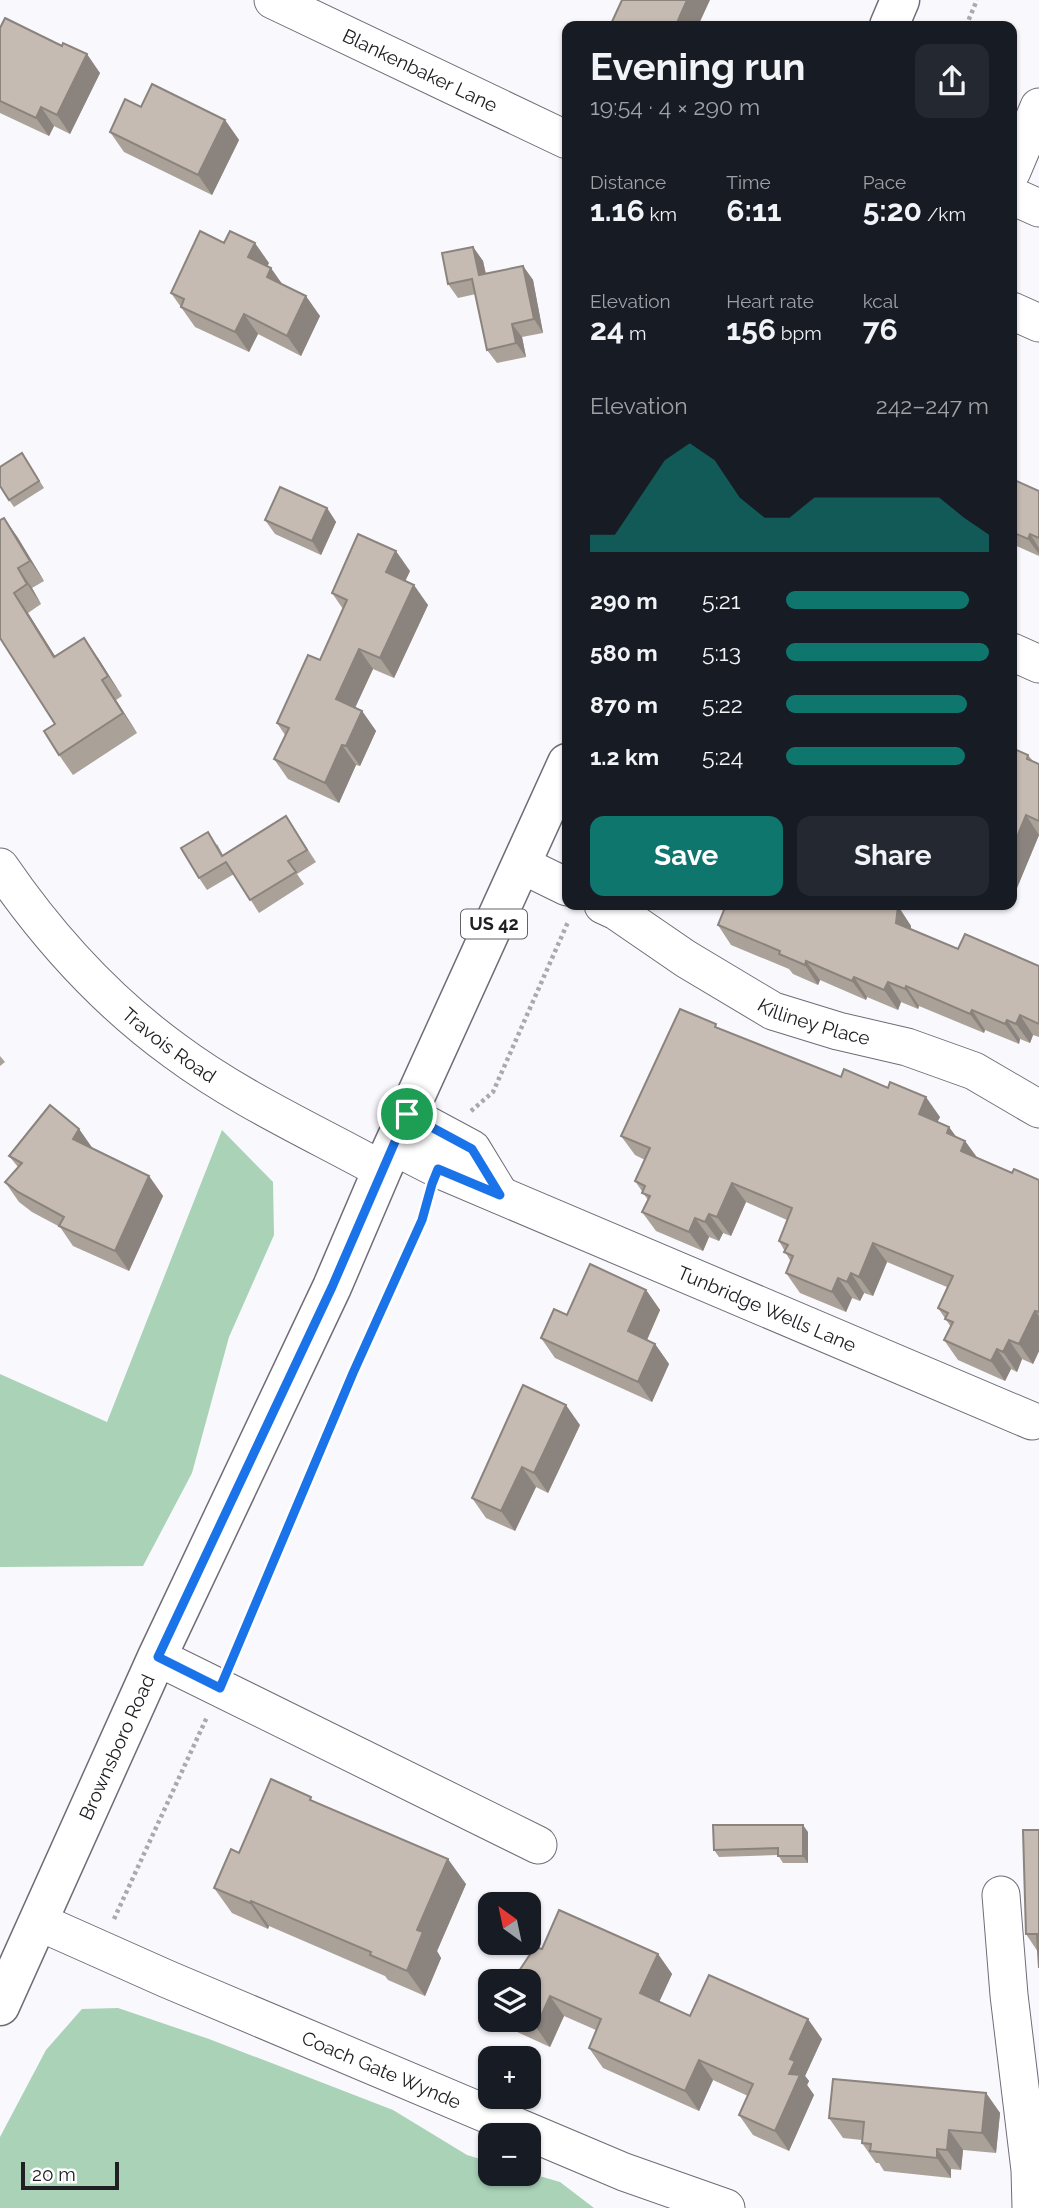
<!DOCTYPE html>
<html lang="en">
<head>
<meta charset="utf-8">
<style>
  :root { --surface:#171b24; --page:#242831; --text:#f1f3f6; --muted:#9ea1a6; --accent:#0f766e }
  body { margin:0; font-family:Raleway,sans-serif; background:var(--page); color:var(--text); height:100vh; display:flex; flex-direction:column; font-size:26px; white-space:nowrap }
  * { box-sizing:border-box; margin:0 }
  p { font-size:23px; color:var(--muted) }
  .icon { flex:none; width:38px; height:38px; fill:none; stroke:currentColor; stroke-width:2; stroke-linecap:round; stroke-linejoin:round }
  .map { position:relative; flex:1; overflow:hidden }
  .details { position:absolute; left:562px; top:21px; width:455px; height:889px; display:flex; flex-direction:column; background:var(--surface); border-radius:14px; box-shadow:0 2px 5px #0004 }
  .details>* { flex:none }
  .needle { width:46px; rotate:327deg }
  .tools { position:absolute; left:478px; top:1892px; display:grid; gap:14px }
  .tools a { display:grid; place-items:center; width:63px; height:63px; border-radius:14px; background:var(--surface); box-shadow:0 2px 5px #0004; font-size:35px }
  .scale { position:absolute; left:21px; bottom:18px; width:98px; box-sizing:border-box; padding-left:7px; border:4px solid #202024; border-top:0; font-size:19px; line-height:24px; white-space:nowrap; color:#202024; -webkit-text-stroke:5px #fff; paint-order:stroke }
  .pin { position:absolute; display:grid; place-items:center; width:60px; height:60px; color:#fff; margin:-30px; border:4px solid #fff; border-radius:50%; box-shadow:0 2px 7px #0007 }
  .round { display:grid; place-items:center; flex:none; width:74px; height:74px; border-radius:14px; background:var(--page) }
  .headline { display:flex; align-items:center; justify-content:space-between; height:119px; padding:0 28px }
  h1 { font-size:38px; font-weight:700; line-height:52px }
  .metrics { display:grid; grid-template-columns:repeat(3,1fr); gap:10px; height:119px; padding:7px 28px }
  .metrics div { display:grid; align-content:center }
  .metrics b { font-size:30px; font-weight:700 }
  .metrics small { font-size:19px; font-weight:400 }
  .metrics p { font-size:19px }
  .chart { height:196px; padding:14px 28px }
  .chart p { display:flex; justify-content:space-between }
  .chart svg { width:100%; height:126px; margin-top:7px; fill:var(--accent); opacity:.7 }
  .action { display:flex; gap:14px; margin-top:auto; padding:14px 28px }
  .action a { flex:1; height:80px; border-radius:14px; background:var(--accent); color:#fff; font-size:28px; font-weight:700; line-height:80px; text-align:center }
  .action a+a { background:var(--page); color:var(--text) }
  ul { padding:0 28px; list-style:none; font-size:23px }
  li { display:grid; grid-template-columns:112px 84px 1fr; align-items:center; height:52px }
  li i { height:18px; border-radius:9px; background:var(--accent) }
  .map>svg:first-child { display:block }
  .forest { fill:#a9d2b7 }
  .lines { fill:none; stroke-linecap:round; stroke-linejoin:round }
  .minor-casing { stroke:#6e6d78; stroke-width:39 }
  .major-casing { stroke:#6e6d78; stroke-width:41 }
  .path { stroke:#a9a9ae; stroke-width:4.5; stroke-dasharray:3.5 3.5; stroke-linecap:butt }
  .minor { stroke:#fff; stroke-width:37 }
  .major { stroke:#fff; stroke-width:38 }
  .wall { fill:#aaa199 }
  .shaded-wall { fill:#8b837d }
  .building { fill:#c6bbb2; stroke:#8b837d; stroke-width:2 }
  .route-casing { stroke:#fff; stroke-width:14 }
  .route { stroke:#1a73e8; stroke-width:9 }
  .labels { text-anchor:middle; stroke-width:7; stroke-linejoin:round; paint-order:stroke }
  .shield { fill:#fff; stroke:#636366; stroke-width:2 }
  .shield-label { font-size:18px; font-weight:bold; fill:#202024 }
  .street-label { font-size:19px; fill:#202024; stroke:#fff }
</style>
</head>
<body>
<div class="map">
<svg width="1039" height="2208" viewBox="0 0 1039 2208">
  <rect width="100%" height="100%" fill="#f8f8fd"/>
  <g class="forest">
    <polygon points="222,1130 273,1182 274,1235 229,1337 192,1473 143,1566 0,1567 0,1374 107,1422"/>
    <polygon points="118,2008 209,2039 393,2110 467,2155 490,2162 490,2174 529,2173 560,2182 594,2208 0,2208 0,2137 46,2050 82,2009"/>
  </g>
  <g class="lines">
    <g class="minor-casing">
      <g id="minor">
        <path id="s1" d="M273 0 567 140"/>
        <polyline points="1012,171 1039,107"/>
        <polyline points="1012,196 1039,208"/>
        <polyline points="1012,311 1039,323"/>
        <polyline points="1012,652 1039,664"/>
        <polyline points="522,865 567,887"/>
        <path id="s2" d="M0 867C48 937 106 1001 175 1051 238 1098 313 1132 382 1170"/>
        <path id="s3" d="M603 905 616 911 686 959 773 1011 838 1031 907 1047 974 1071 1039 1109"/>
        <polyline points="407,1114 472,1149 500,1195"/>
        <path id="s4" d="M393 1146 438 1169 1032 1421"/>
        <polyline points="157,1657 538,1845"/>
        <polyline points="1001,1895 1009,1995 1030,2170 1031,2208"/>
        <path id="s5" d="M39 1922 167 1979 624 2172 726 2208"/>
      </g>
    </g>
    <g class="major-casing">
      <g id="major">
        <polyline points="889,26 900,0"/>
        <path id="s6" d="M0 2006 157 1657 332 1287 382 1170 567 763"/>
      </g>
    </g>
    <g class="path">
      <polyline points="966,26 977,0"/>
      <polyline points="471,1111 493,1092 568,922"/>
      <polyline points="233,1658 353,1373 422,1220 428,1199"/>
      <polyline points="114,1919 207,1717"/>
    </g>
    <use href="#minor" class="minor"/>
    <use href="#major" class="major"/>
  </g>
  <g class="wall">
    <polygon points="0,28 100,73 70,134 54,126 49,136 0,113"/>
    <polygon points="141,107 225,120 239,140 212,195 124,152 110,132"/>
    <polygon points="473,247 483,261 486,274 523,266 533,280 543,333 522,337 526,357 497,363 487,350 476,294 458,298 448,284"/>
    <polygon points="269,263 267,266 283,285 320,316 301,356 258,334 249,352 195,327 171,293"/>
    <polygon points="22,453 44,488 14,507 9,500"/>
    <polygon points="1012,479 1039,491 1039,556 1012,544"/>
    <polygon points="327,508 336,522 321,555 275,534 265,520"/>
    <polygon points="4,518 18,538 44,581 32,588 41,604 28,613 55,656 98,658 122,696 116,700 137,733 73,775 59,755 55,724 0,638"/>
    <polygon points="410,571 405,581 428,605 394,678 373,669 355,707 362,711 376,731 360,766 356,765 339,803 288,779 274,759 285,735 277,723 320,660 343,609 332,593"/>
    <polygon points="1012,748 1028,755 1033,761 1039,764 1039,835 1014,895 1012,894"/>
    <polygon points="286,816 316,862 297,874 304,884 259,913 234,874 207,890 199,878 217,844 223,855"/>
    <polygon points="898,906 911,926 911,929 958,949 1039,966 1039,1037 1033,1035 1030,1043 1020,1039 1019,1044 985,1030 984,1033 919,1006 918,1009 901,1002 898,1010 867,997 866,1000 820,980 818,985 793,974 789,969 731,945 718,925"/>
    <polygon points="719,1029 940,1117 937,1122 949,1127 956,1137 965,1141 977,1158 1012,1173 1039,1180 1039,1351 1033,1364 1022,1359 1017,1372 1011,1369 1005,1381 958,1360 944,1340 951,1327 938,1308 947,1287 887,1262 873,1296 864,1293 860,1301 852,1298 846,1312 800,1293 786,1273 791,1262 779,1241 787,1220 746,1202 731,1236 723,1233 719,1241 709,1237 703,1251 656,1231 642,1212 648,1200 635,1181 645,1160 635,1155 621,1136"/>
    <polygon points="0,1056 5,1062 0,1066"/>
    <polygon points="79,1129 93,1149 149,1176 163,1196 129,1271 73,1246 60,1227 32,1212 19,1202 5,1182 18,1167 9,1156"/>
    <polygon points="646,1290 660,1310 647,1340 655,1344 669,1364 652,1402 555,1358 541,1338 567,1315"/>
    <polygon points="580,1425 548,1493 536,1487 515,1531 486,1518 472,1498"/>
    <polygon points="315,1802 466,1884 437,1951 441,1958 425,1996 388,1980 385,1976 269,1926 268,1929 232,1913 214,1888"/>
    <polygon points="1039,1830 1038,1952 1026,1934"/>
    <polygon points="808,1832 808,1863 783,1863 778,1855 719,1857 714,1850"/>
    <polygon points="542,1949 658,1954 672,1974 659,2002 690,2016 822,2039 805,2076 809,2081 807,2085 814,2095 789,2151 753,2135 739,2115 748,2096 713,2080 699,2111 603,2068 589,2048 596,2030 564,2016 550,2047 515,2031 507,2020 528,2020"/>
    <polygon points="986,2093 1000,2113 996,2153 963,2150 961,2170 951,2169 951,2178 884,2171 879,2163 876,2163 862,2143 862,2140 843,2138 829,2118"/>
  </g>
  <g class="shaded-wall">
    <polygon points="687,0 710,0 698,26 677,26 676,25"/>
    <polygon points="87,54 100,73 70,134 57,115"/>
    <polygon points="41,107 54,126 49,136 36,118"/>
    <polygon points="225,120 239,140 212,195 198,175"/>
    <polygon points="255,243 269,263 262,277 248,257"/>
    <polygon points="473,247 483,261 489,289 479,275"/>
    <polygon points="523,266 533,280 543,333 534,319"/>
    <polygon points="271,268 285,288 267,277"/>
    <polygon points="306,296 320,316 301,356 287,336"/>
    <polygon points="244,314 258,334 249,352 235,332"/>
    <polygon points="512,324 522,337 526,357 516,343"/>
    <polygon points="327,508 336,522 321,555 312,541"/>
    <polygon points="4,518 18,538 44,581 30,561"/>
    <polygon points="1030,534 1039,548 1039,554 1028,539"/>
    <polygon points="396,551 410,571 400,592 386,572"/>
    <polygon points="18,568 32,588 41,604 27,584"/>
    <polygon points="414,585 428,605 394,678 380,658"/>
    <polygon points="14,593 28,613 68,677 54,657"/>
    <polygon points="84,638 98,658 122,696 108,676"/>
    <polygon points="359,649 373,669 350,719 336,699"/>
    <polygon points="102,680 116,700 137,733 123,713"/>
    <polygon points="362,711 376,731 360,766 346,746"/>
    <polygon points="342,745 356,765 339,803 325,783"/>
    <polygon points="1026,815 1039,835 1014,895 1012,892 1012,849"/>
    <polygon points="898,906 911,926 910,942 896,923"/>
    <polygon points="806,961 820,980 818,985 805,965"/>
    <polygon points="854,977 867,997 866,1000 852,981"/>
    <polygon points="888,982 901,1002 898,1010 884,990"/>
    <polygon points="906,986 919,1006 918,1009 905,989"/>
    <polygon points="972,1010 985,1030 984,1033 970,1014"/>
    <polygon points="1020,1015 1033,1035 1030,1043 1016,1024"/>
    <polygon points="1007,1020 1020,1039 1019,1044 1005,1024"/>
    <polygon points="926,1097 940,1117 932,1133 919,1114"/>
    <polygon points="949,1127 963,1146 965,1141 979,1160 975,1170 947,1133"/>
    <polygon points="79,1129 93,1149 73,1139"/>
    <polygon points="149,1176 163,1196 129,1271 115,1251"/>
    <polygon points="732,1183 746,1202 731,1236 717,1217"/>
    <polygon points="709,1214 723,1233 719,1241 705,1222"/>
    <polygon points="695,1218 709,1237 703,1251 689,1232"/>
    <polygon points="873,1243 887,1262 873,1296 859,1277"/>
    <polygon points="851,1273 864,1293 860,1301 847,1282"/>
    <polygon points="838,1278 852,1298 846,1312 832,1292"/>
    <polygon points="646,1290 660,1310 642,1351 628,1331"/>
    <polygon points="1035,1311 1039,1316 1039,1351 1033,1364 1019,1344"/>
    <polygon points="1009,1340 1022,1359 1017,1372 1003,1352"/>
    <polygon points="655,1344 669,1364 652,1402 638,1382"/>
    <polygon points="997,1349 1011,1369 1005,1381 991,1361"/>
    <polygon points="566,1405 580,1425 548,1493 534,1473"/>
    <polygon points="522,1467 536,1487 515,1531 501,1511"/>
    <polygon points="803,1825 808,1832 808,1863 803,1856"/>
    <polygon points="448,1859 466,1884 437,1951 441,1958 425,1996 407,1971 417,1930"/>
    <polygon points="251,1901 269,1926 268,1929 250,1903"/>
    <polygon points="658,1954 672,1974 654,2013 640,1993"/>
    <polygon points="550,1996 564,2016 550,2047 536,2027"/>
    <polygon points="808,2019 822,2039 805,2076 809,2081 807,2085 814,2095 789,2151 775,2131 789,2074 790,2059"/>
    <polygon points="699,2060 713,2080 699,2111 685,2091"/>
    <polygon points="986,2093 1000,2113 996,2153 982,2133"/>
    <polygon points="949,2130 963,2150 961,2170 947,2150"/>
    <polygon points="937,2149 951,2169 951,2178 937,2158"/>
  </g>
  <g class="building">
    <polygon points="622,0 687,0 676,25 671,23 669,26 610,26"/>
    <polygon points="5,18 62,46 63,43 87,54 57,115 41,107 36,118 0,101 0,28"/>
    <polygon points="152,84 225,120 198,175 110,132 125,99 141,107"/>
    <polygon points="200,231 224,243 230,231 255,243 248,257 271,268 267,277 306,296 287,336 244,314 235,332 181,307 184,299 171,293"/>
    <polygon points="473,247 479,275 523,266 534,319 512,324 516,343 487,350 472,279 448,284 442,253"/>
    <polygon points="22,453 39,481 9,500 0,486 0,467"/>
    <polygon points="1012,479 1039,491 1039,538 1030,534 1028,539 1012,532"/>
    <polygon points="280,487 327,508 312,541 265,520"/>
    <polygon points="4,518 30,561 18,568 27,584 14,593 54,657 84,638 108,676 102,680 123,713 59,755 44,731 55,724 0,638 0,520"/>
    <polygon points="358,534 396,551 386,572 414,585 380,658 359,649 336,699 362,711 346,746 342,745 325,783 274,759 289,728 277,723 308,655 320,660 347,600 332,593"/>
    <polygon points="1012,748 1028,755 1027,759 1039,764 1039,821 1026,815 1012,849"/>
    <polygon points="286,816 307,850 288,861 296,872 250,900 226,862 199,878 181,848 208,832 222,856"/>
    <polygon points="726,905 894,905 898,906 896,923 958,949 965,934 1039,966 1039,1024 1020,1015 1016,1024 1007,1020 1005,1024 972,1010 970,1014 906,986 905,989 888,982 884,990 854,977 852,981 806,961 805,965 779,954 780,951 718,925"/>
    <polygon points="680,1009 716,1024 715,1027 841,1077 844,1069 888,1088 890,1082 926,1097 919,1114 949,1127 947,1133 965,1141 961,1151 1012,1173 1014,1169 1039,1180 1039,1312 1035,1311 1019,1344 1009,1340 1003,1352 997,1349 991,1361 944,1340 953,1322 945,1319 948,1313 938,1308 953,1276 873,1243 859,1277 851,1273 847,1282 838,1278 832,1292 786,1273 793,1256 784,1252 788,1245 779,1241 792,1208 732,1183 717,1217 709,1214 705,1222 695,1218 689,1232 642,1212 650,1196 642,1193 645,1186 635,1181 650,1148 621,1136"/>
    <polygon points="50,1105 79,1129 73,1139 149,1176 115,1251 59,1226 64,1217 18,1192 5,1182 22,1163 9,1156"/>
    <polygon points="590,1264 646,1290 628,1331 655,1344 638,1382 541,1338 554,1309 567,1315"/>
    <polygon points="523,1385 566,1405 534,1473 522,1467 501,1511 472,1498"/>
    <polygon points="271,1779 311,1797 310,1800 448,1859 417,1930 423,1932 407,1971 370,1955 371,1952 251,1901 250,1903 214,1888 231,1849 239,1853"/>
    <polygon points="713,1825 803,1825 803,1856 778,1856 778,1848 714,1850"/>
    <polygon points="1023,1830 1039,1830 1039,1968 1037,1934 1026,1934"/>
    <polygon points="559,1910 658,1954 640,1993 690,2016 709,1975 808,2019 790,2059 795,2061 789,2074 800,2075 775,2131 739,2115 753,2084 699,2060 685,2091 589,2048 601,2019 550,1996 536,2027 520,2020 528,2020 528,1981 514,1981 517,1974 535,1947 542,1949"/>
    <polygon points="833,2079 986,2093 982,2133 949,2130 947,2150 937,2149 937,2158 870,2151 871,2144 862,2143 864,2122 829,2118"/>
  </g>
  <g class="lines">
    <g class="route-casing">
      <polygon id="route" points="407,1114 472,1149 500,1195 438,1169 432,1184 422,1220 353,1373 220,1688 158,1657 332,1287"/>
    </g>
    <use href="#route" class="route"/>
  </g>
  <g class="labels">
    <rect class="shield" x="461" y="909.5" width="66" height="29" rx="5"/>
    <g class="shield-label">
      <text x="494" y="930">US 42</text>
    </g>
    <g class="street-label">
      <text dy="7" stroke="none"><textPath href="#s1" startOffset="163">Blankenbaker Lane</textPath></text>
      <text dy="7" stroke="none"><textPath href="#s3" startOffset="243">Killiney Place</textPath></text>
      <text dy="7" stroke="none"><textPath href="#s2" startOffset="247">Travois Road</textPath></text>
      <text dy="7" stroke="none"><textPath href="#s4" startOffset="408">Tunbridge Wells Lane</textPath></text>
      <text dy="7" stroke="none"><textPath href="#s6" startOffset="284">Brownsboro Road</textPath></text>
      <text dy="7" stroke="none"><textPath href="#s5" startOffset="373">Coach Gate Wynde</textPath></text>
    </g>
  </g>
</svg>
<div class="tools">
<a><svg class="needle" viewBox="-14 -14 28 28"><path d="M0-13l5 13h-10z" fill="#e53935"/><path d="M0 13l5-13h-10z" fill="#9ea1a6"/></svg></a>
<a><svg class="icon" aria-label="layers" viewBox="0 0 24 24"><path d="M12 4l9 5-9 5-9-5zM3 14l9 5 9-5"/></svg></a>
<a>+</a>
<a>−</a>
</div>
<div class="scale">20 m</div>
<div class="pin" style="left:407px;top:1114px;background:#1e9e55"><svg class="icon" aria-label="arrive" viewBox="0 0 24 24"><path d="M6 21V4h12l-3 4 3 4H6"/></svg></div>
<section class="details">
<div class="headline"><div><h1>Evening run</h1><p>19:54 · 4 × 290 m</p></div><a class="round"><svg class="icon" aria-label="share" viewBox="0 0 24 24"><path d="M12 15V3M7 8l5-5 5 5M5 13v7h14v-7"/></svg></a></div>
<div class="metrics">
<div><p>Distance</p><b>1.16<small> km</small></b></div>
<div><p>Time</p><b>6:11</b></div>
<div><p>Pace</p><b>5:20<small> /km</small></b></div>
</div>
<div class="metrics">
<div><p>Elevation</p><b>24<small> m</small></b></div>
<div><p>Heart rate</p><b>156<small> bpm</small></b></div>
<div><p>kcal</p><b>76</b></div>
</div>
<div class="chart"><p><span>Elevation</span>242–247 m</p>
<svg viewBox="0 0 160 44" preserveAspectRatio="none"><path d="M0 44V38L10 38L20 25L30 12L40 6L50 12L60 25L70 32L80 32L90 25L100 25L110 25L120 25L130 25L140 25L150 32L160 38V44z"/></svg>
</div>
<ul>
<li><b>290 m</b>5:21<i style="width:90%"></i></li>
<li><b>580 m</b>5:13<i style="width:100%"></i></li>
<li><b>870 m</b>5:22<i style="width:89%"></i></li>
<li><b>1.2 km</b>5:24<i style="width:88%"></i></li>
</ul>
<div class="action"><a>Save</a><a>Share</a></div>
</section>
</div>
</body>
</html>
